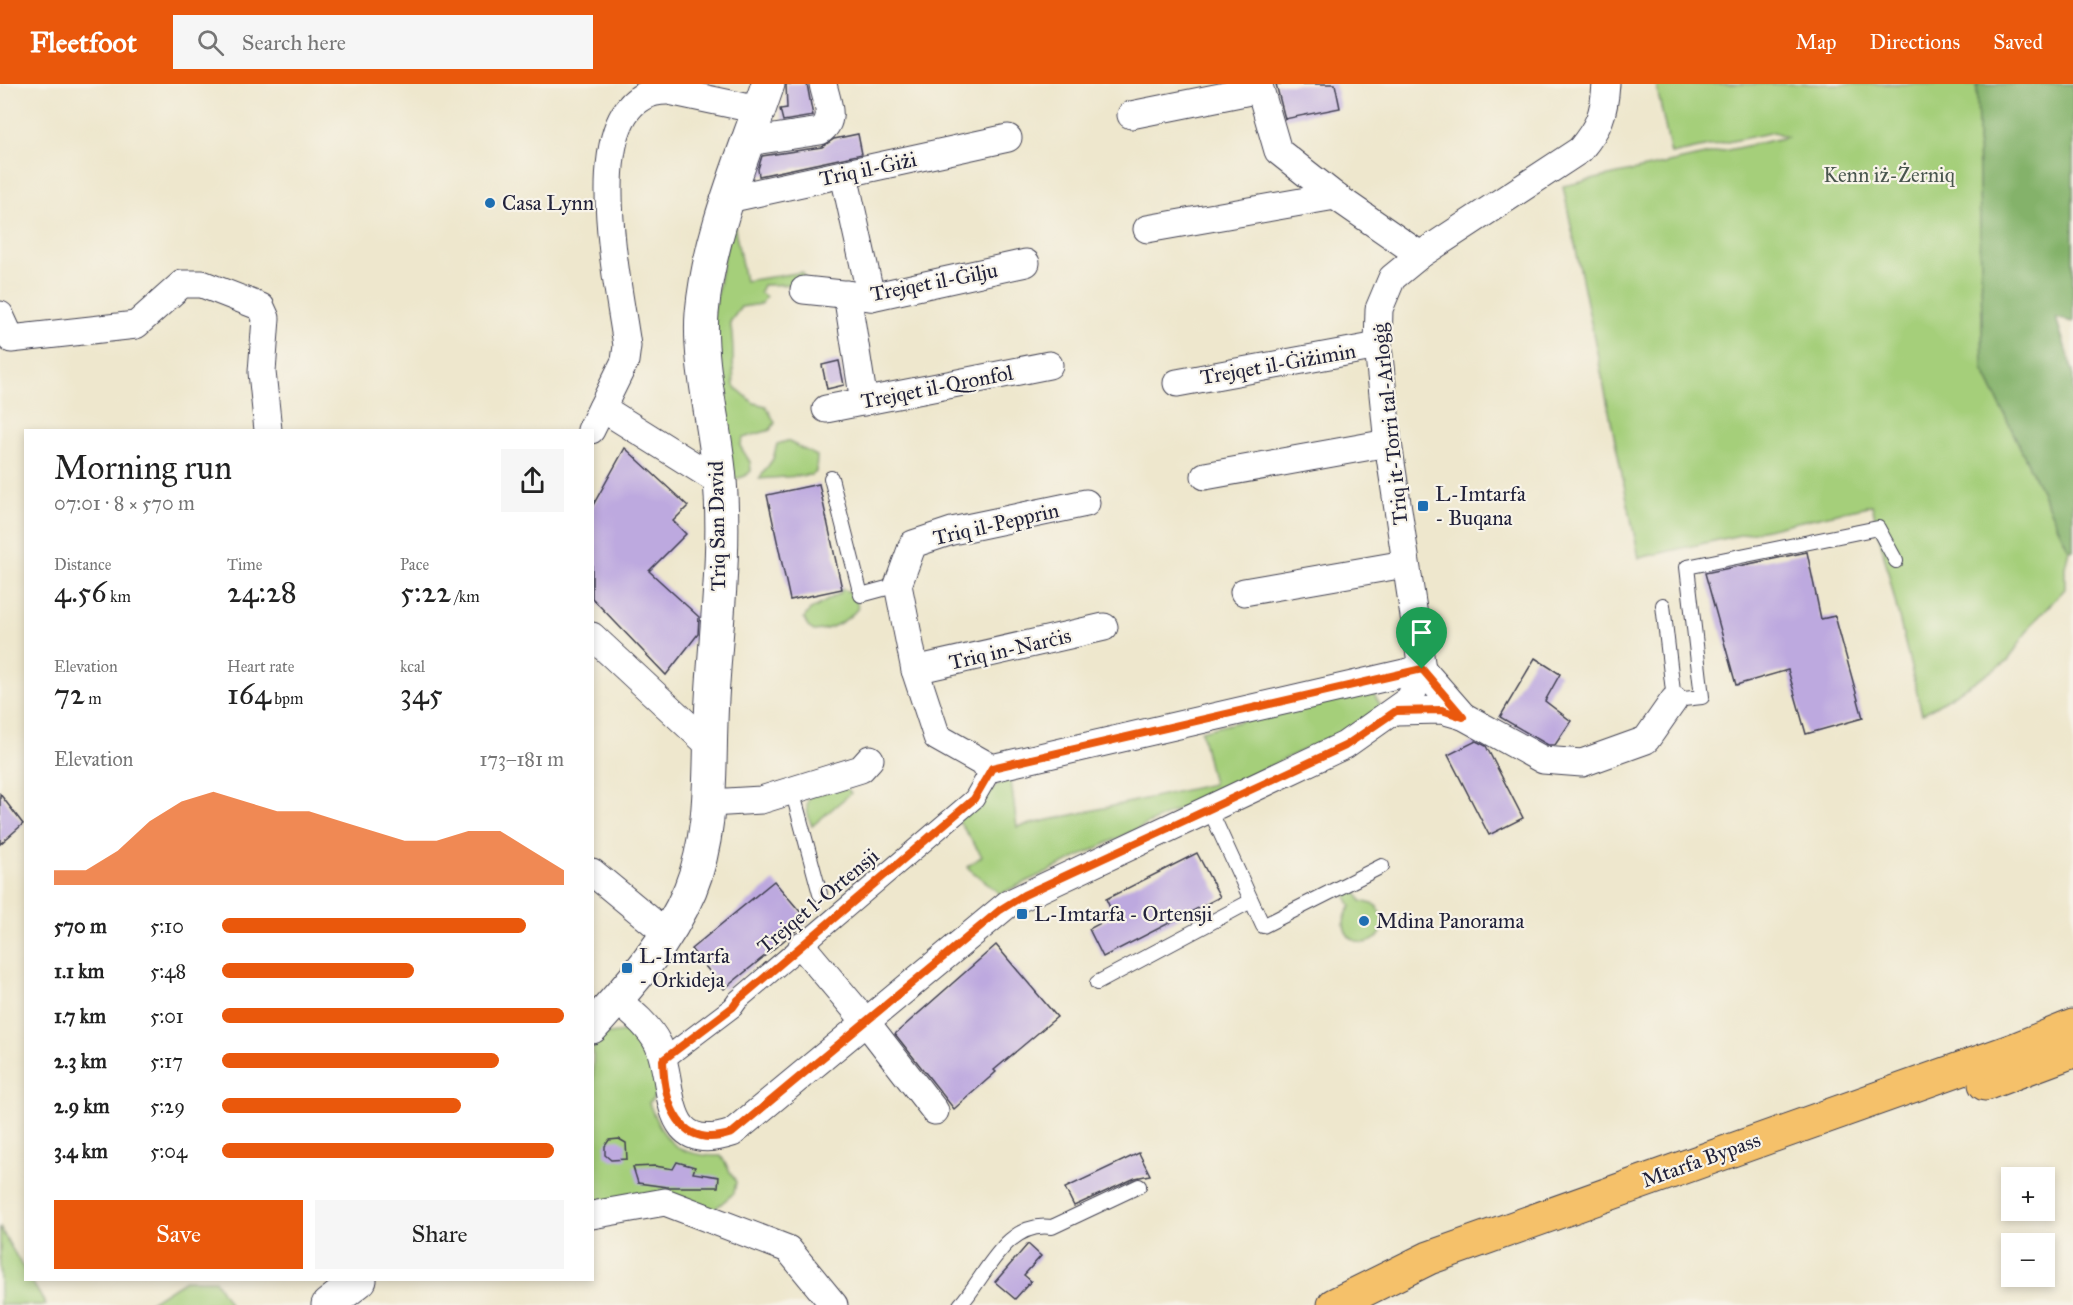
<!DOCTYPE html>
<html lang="en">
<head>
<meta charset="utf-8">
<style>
  :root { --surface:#fff; --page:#f6f6f6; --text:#222; --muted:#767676; --accent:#ea580c }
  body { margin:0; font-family:"IM FELL Great Primer",serif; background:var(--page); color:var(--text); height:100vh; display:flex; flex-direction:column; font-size:22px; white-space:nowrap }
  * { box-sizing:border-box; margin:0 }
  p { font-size:20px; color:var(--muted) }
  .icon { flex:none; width:33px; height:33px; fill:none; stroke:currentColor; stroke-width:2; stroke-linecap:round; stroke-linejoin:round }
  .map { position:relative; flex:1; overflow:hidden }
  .details { position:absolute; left:24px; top:345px; width:570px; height:852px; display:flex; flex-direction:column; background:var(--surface); border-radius:0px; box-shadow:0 3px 9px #0003 }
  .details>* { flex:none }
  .tools { position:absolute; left:2001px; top:1083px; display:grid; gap:12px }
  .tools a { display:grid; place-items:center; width:54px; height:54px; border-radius:0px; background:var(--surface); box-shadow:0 3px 9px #0003; font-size:30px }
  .pin { position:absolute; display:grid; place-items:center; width:51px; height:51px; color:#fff; margin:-62px -26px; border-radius:50% 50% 50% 0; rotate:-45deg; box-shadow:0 0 6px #0007 }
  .pin .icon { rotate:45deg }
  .round { display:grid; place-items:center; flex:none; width:63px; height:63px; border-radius:0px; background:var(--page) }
  .headline { display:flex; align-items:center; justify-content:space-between; height:102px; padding:0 30px }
  h1 { font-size:33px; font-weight:600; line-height:45px }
  .stats { display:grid; grid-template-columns:repeat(3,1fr); gap:9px; height:102px; padding:6px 30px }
  .stats div { display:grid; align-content:center }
  .stats b { font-size:30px; font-weight:600 }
  .stats small { font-size:16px; font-weight:400 }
  .stats p { font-size:16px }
  .chart { height:168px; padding:12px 30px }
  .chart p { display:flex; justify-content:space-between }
  .chart svg { width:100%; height:108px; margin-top:6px; fill:var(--accent); opacity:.7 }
  .button { display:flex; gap:12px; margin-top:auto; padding:12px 30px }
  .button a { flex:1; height:69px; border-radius:0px; background:var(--accent); color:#fff; font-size:24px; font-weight:600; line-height:69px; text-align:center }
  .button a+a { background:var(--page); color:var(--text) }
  ul { padding:0 30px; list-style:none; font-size:20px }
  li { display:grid; grid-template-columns:96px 72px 1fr; align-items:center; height:45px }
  li i { height:15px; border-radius:8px; background:var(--accent) }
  header { display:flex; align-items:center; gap:36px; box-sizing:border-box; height:84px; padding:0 30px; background:var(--accent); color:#fff }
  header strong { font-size:28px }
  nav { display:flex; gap:33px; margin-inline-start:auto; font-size:21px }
  .search { width:420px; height:54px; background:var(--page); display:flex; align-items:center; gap:15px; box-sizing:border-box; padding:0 21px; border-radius:0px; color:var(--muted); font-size:22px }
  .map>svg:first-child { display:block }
  .green { fill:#a5cf7a; stroke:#64785a; stroke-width:1.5 }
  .forest { fill:#84b26a; stroke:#536a52; stroke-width:1.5 }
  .building { fill:#bda9df }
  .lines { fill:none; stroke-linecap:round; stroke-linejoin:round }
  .service-casing { stroke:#414051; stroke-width:16 }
  .pedestrian-casing { stroke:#414051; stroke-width:22 }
  .minor-casing { stroke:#414051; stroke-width:29 }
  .tertiary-casing { stroke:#414051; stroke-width:35 }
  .trunk-casing { stroke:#414051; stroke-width:35 }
  .service { stroke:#fff; stroke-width:14 }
  .pedestrian { stroke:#fff; stroke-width:20 }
  .minor { stroke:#fff; stroke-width:27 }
  .tertiary { stroke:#fff; stroke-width:33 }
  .trunk { stroke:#f5c16b; stroke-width:33 }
  .route-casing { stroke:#fff; stroke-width:12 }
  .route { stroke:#ea580c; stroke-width:8 }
  .poi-dot { fill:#1f6fb2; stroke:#f7f3e8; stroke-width:2 }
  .labels { text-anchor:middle; stroke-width:4.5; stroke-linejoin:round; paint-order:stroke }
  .street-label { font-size:21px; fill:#22223b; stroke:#f7f3e8 }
  .park-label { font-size:21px; fill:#49564e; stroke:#f7f3e8 }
  .poi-label { font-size:21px; fill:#22223b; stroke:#f7f3e8; text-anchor:start }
</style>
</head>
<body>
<header>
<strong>Fleetfoot</strong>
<div class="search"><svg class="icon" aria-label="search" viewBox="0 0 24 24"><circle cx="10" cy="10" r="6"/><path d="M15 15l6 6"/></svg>Search here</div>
<nav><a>Map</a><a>Directions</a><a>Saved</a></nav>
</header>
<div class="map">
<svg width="2073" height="1221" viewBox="0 0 2073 1221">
  <rect width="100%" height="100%" fill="#f7f3e8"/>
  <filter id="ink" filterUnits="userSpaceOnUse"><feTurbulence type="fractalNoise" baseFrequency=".0167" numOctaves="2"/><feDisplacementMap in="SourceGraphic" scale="12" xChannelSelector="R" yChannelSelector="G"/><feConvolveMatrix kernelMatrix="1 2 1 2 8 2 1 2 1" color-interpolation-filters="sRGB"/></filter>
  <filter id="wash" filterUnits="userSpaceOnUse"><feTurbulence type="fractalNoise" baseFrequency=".008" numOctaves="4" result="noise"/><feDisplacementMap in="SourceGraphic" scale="24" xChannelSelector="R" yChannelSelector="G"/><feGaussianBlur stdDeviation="1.35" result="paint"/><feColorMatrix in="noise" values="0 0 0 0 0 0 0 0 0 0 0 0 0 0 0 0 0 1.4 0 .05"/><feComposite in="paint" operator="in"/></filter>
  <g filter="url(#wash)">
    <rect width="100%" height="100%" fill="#eee7cd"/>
    <g class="green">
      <polygon points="1656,0 1977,0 1983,285 2069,466 2065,483 2065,505 2031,541 2008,577 1922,630 1872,421 1639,474 1563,102 1787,53 1774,48 1671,70"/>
      <path d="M732 129 745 197 803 188 806 200 763 201 760 208 766 213 761 220 741 223 730 238C735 260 732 280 734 302L754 319 766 322 775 339 770 346 743 354 740 362 750 378 751 387 745 392 733 396 712 237Z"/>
      <polygon points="787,357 817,372 816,388 812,391 759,395 773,375 777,360"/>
      <path d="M842 505 855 510 858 524C848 537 830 546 814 547L808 543 804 534 809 527 840 509Z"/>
      <polygon points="1371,605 1384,628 1000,810 967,783 982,772 958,736 1010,690 1017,743 1213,700 1201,647"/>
      <path d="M843 700 851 709 812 742C798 708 815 707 843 700Z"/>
      <path d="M1352 798 1361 817 1376 821 1385 836C1380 877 1325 856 1351 822L1341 803Z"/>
      <path d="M631 947 655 973 658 1008 649 1019C664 1059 677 1072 721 1072L736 1098 734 1109 711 1128 593 1121V961L602 951Z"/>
      <polygon points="0,1144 25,1187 26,1196 31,1196 46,1221 0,1221"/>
      <polygon points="185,1196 215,1196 230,1221 146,1221"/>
    </g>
    <polygon class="forest" points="1977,0 2073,0 2073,238 2056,234 2073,288 2073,466 2069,466 1983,285"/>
    <g id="blocks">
      <g class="building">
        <polygon points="786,0 807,0 813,32 783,37 780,25 787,24"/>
        <polygon points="1276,0 1335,0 1340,24 1285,35"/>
        <polygon points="858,50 862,70 759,92 758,85 762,72 822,63 834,55"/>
        <polygon points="839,277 844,301 827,305 822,281"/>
        <polygon points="625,364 688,422 673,437 686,450 649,487 699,533 698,550 666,591 592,514 592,423"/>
        <polygon points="819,400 842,505 790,516 767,411"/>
        <polygon points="1807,468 1821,535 1835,532 1863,634 1806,650 1788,586 1736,601 1705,489"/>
        <polygon points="1535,574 1560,590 1545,617 1571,637 1555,661 1548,661 1500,633"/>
        <polygon points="1476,657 1486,662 1523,734 1489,751 1448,671"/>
        <polygon points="0,710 23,740 0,760"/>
        <polygon points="1197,769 1220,813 1103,873 1089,845 1114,832 1106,815"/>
        <polygon points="774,797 808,837 724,905 691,865"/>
        <polygon points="996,861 1057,933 994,986 996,988 954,1025 895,950"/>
        <polygon points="619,1055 626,1059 627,1075 611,1076 605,1071 605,1062 609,1056"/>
        <polygon points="1139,1069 1150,1091 1135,1094 1074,1122 1065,1104"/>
        <polygon points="677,1078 695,1083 693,1089 719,1093 718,1103 667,1103 638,1099 633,1083 655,1082 673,1085"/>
        <polygon points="1028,1160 1041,1172 1024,1191 1031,1197 1015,1215 995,1198"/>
      </g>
    </g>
  </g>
  <g filter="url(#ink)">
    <use href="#blocks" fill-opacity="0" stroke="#414051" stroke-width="1.5"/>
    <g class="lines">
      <g class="service-casing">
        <g id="service">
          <polyline points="831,394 861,511 898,501"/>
          <polyline points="1663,521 1674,616 1702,613 1687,483 1878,444 1896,477"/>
          <polyline points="792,706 820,810"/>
          <polyline points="1209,724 1263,842 1382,782"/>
          <polyline points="1097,899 1251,817"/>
          <path d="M960 1221C986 1193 1005 1136 1052 1143L1139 1102"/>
        </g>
      </g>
      <g class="pedestrian-casing">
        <polyline id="pedestrian" points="663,976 733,923 738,916 974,715 992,684"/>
      </g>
      <g class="minor-casing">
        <g id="minor">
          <polyline points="1131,31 1260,5 1278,67 1335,112 1420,171"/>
          <path d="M748 58 820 47C837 36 826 16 823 0"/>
          <polyline points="844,91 871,213"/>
          <polyline points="728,115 1008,54"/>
          <polyline points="1147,145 1335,112"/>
          <polyline points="804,206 871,213 1026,179"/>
          <polyline points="847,210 864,318"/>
          <polyline points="0,231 11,255 136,241 182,200 202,200 261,223 266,234 262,288 268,346"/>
          <polyline points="1177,299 1378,262"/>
          <polyline points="602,324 720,398"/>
          <polyline points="826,325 1049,281"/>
          <path d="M591 346 625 277 627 262C620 205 572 4 669 7L759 26"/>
          <polyline points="1205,392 1388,359"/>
          <polyline points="1086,419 952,447 913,460 898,501 915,586 937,653 992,684 1422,585"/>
          <polyline points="1244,508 1405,480"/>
          <polyline points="592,552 709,661"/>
          <path d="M1422 585 1388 359 1378 262 1379 225 1392 194 1420 171 1580 66C1599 43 1604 31 1606 0"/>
          <polyline points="1422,585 1463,632 1543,676 1582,679 1646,656 1674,616"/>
          <polyline points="915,586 1104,543"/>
          <polyline points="1396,627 1442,626 1463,632"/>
          <polyline points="710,719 761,716 861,685 870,675"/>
          <polyline points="592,788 667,850"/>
          <polyline points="802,862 866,938 935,1027"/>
          <path d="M616 916C632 928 649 942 658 960 676 999 659 1073 732 1049L1008 820 1345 661 1410 615 1422 585"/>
          <polyline points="592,1131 665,1118 788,1165 834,1221"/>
        </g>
      </g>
      <g class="tertiary-casing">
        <g id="tertiary">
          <path d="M592 943C630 901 668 859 690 806 715 745 708 679 712 615 716 543 726 468 720 396 716 344 698 281 702 229 709 150 743 74 768 0"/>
          <polyline points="328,1221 360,1196"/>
        </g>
      </g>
      <g class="trunk-casing">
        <g id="trunk">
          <polyline points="1985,1000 2073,967"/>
          <polyline points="1334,1221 1429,1174 2016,965 2073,942"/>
        </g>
      </g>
      <use href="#service" class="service"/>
      <use href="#pedestrian" class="pedestrian"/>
      <use href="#minor" class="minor"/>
      <use href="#tertiary" class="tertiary"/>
      <use href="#trunk" class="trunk"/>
    </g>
  </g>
  <g class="lines" filter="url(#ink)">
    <g class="route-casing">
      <path id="route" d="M1422 585 1463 633 1442 626 1396 627 1345 662 1024 811 1000 826 732 1049C679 1067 664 1020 663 976L733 923 738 916 974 715 992 684Z"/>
    </g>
    <use href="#route" class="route"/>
  </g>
  <g class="poi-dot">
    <circle cx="490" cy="119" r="6"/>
    <rect x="1417" y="416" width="12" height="12" rx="3"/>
    <rect x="1016" y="824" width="12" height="12" rx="3"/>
    <circle cx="1364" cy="837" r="6"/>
    <rect x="621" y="878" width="12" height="12" rx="3"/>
  </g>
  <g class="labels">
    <g class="street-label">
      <text transform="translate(868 85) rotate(-12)" y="7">Triq il-Ġiżi</text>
      <text transform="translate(934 198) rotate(-11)" y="7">Trejqet il-Ġilju</text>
      <text transform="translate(1278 280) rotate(-10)" y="7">Trejqet il-Ġiżimin</text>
      <text transform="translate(937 303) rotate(-11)" y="7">Trejqet il-Qronfol</text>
      <text transform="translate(1390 340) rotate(-96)" y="7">Triq it-Torri tal-Arloġġ</text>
      <text transform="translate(996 440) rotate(-13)" y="7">Triq il-Pepprin</text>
      <text transform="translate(717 442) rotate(-91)" y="7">Triq San David</text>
      <text transform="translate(1010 565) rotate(-13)" y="7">Triq in-Narċis</text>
      <text transform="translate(818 817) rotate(-40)" y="7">Trejqet l-Ortensji</text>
      <text transform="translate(1701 1076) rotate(-20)" y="7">Mtarfa Bypass</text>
    </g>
    <g class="park-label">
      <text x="1889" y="98">Kenn iż-Żerniq</text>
    </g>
    <g class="poi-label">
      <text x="502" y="126">Casa Lynn</text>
      <text x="1435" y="417">L-Imtarfa<tspan x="1435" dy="24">- Buqana</tspan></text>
      <text x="1034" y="837">L-Imtarfa - Ortensji</text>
      <text x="1376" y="844">Mdina Panorama</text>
      <text x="639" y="879">L-Imtarfa<tspan x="639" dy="24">- Orkideja</tspan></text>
    </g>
  </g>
</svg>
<div class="tools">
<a>+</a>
<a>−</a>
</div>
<div class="pin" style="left:1422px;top:585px;background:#1e9e55"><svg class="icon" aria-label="arrive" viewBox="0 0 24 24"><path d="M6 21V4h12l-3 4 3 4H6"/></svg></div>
<section class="details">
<div class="headline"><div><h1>Morning run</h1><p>07:01 · 8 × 570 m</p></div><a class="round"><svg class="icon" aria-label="share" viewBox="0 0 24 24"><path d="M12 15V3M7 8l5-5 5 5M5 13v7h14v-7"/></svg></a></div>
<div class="stats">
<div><p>Distance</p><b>4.56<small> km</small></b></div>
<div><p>Time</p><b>24:28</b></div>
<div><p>Pace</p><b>5:22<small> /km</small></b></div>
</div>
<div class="stats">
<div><p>Elevation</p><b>72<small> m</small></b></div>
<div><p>Heart rate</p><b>164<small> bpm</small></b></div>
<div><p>kcal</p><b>345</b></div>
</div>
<div class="chart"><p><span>Elevation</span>173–181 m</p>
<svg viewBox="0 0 160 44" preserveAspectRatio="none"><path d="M0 44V38L10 38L20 30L30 18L40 10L50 6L60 10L70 14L80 14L90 18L100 22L110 26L120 26L130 22L140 22L150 30L160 38V44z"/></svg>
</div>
<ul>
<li><b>570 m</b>5:10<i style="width:89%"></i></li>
<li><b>1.1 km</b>5:48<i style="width:56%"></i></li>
<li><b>1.7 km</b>5:01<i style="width:100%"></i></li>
<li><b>2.3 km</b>5:17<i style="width:81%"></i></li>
<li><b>2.9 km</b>5:29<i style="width:70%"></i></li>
<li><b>3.4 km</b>5:04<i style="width:97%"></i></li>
</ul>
<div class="button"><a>Save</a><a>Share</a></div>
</section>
</div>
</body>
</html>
